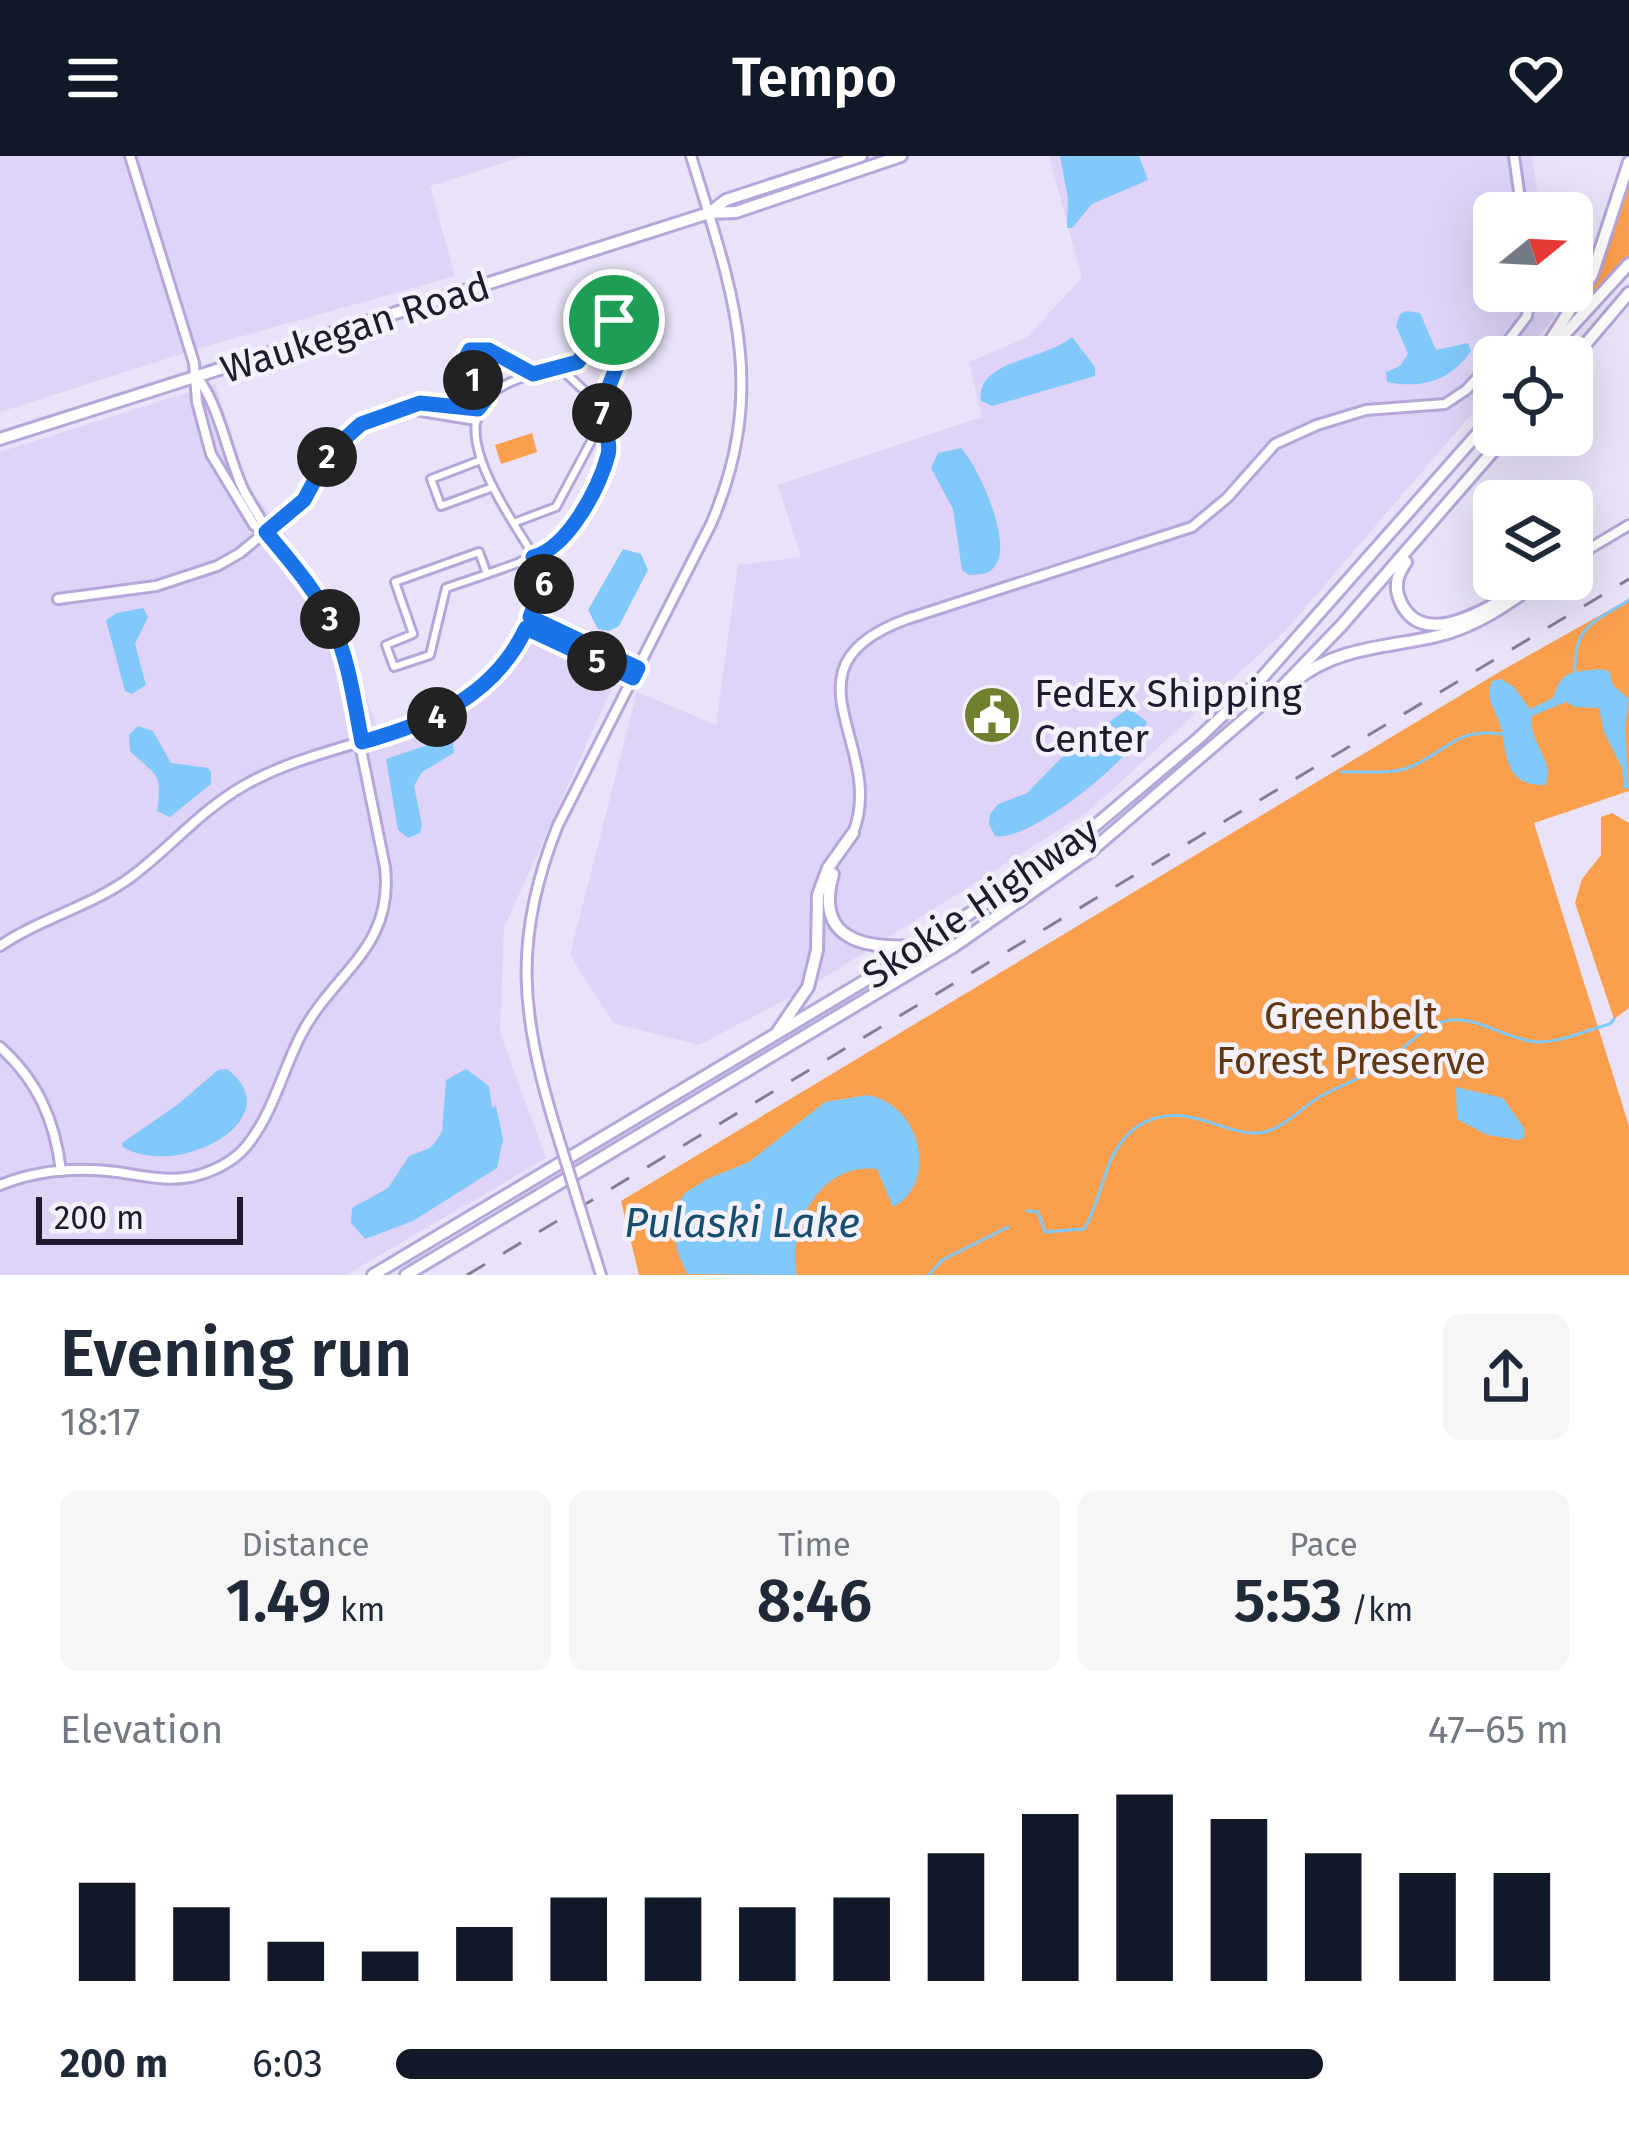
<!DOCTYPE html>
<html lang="en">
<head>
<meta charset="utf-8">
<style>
  :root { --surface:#fff; --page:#f6f6f7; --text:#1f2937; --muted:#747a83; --accent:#111827 }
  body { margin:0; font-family:"Fira Sans",sans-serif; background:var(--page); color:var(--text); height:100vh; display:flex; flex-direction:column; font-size:45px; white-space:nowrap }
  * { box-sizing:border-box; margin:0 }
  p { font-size:39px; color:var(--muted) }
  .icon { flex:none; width:66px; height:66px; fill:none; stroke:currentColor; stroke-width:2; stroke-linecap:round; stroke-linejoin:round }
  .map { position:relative; height:1119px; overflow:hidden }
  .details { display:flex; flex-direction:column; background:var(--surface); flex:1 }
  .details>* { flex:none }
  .needle { width:78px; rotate:72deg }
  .controls { position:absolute; left:1473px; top:36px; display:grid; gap:24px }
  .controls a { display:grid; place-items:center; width:120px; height:120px; border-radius:18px; background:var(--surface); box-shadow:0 12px 48px #0002; font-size:60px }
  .scale { position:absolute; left:36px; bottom:30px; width:207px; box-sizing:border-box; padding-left:12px; border:6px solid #201a2d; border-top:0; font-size:33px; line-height:42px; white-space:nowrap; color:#201a2d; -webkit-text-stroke:9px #f5f1fc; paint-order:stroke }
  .pin { position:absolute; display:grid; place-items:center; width:102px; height:102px; color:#fff; margin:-51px; border:6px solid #fff; border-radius:50%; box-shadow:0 3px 12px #0007 }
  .km { position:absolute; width:60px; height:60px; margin:-30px; border-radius:50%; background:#222; color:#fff; font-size:33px; line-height:60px; text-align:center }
  .round { display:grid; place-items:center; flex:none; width:126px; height:126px; border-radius:18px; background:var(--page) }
  .overview { display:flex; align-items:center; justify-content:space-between; height:204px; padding:0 60px }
  h1 { font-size:66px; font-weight:600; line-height:90px }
  .figures { display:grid; grid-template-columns:repeat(3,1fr); gap:18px; height:204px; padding:12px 60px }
  .figures div { display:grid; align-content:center; border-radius:18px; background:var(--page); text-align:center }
  .figures b { font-size:60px; font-weight:600 }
  .figures small { font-size:33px; font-weight:400 }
  .figures p { font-size:33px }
  .chart { height:336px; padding:24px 60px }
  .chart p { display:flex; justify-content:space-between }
  .chart svg { width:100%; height:216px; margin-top:12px; stroke:var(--accent); stroke-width:6 }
  ul { padding:0 60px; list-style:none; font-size:39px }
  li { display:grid; grid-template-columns:192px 144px 1fr; align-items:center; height:90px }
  li i { height:30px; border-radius:15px; background:var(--accent) }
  header { display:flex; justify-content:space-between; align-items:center; height:156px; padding:0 60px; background:var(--accent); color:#fff; font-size:54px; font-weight:600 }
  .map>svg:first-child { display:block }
  .built { fill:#dfd3f7 }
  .green { fill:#fa9f4e }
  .water { fill:#81c9fa }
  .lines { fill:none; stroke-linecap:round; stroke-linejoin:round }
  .stream { stroke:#81c9fa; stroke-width:3 }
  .minor-casing { stroke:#b7a6d9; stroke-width:12 }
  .tertiary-casing { stroke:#b7a6d9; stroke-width:14 }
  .primary-casing { stroke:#b7a6d9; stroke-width:16 }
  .trunk-casing { stroke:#b7a6d9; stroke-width:16 }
  .minor { stroke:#fff; stroke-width:6 }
  .tertiary { stroke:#fff; stroke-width:8 }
  .primary { stroke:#fff; stroke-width:10 }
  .trunk { stroke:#fff; stroke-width:10 }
  .rail { stroke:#867f94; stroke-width:3; stroke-dasharray:21 21; stroke-linecap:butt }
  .tertiary-bridge-casing { stroke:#b7a6d9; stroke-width:14; stroke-linecap:butt }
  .tertiary-bridge { stroke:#fff; stroke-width:8 }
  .route-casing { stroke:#fff; stroke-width:24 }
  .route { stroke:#1a73e8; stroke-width:15 }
  .labels { text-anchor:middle; stroke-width:9; stroke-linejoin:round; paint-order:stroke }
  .street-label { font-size:39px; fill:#201a2d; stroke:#f5f1fc }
  .poi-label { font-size:39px; fill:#201a2d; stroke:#f5f1fc; text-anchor:start }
  .park-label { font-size:39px; fill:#623810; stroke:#f5f1fc }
  .water-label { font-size:42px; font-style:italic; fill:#174e70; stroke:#f5f1fc }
</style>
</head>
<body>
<header><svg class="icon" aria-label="menu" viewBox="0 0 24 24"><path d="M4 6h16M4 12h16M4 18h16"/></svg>Tempo<svg class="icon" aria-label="heart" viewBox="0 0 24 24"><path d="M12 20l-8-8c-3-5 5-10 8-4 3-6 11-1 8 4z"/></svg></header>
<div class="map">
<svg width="1629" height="1119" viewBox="0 0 1629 1119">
  <rect width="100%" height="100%" fill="#e9e2f8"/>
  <g class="built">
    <polygon points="0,0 525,0 430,30 455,120 200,192 0,256"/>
    <polygon points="1049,0 1532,0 1540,57 1494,57 1494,135 1551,135 1555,161 1520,201 1494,201 1494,232 1286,474 1089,655 806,833 699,889 613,867 570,799 637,536 716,569 738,409 801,401 778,329 982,261 969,206 1026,182 1082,122"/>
    <polygon points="215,228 249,332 286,378 341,467 377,572 478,526 514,476 613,529 504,772 500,877 546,1002 346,1119 0,1119 0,296"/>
  </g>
  <g class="green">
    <polygon points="1629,17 1629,99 1579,150 1602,105"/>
    <polygon points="532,277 537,296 501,308 495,289"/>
    <polygon points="1629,443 1629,635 1534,667 1629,970 1629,1119 639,1119 621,1045 1501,515"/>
    <polygon points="1612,657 1629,667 1629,852 1614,863 1575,747 1582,723 1601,699 1601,661"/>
  </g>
  <g class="water">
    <polygon points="1060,0 1139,0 1148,24 1092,48 1072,72 1067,72 1068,42"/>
    <path d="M1406 155 1420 157 1436 194 1468 187 1471 195C1451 225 1421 233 1387 226L1386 216 1400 210 1408 198 1396 170 1400 158Z"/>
    <path d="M1072 181 1095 211V220L992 250 981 245C976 203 1042 206 1072 181Z"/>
    <path d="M961 292C979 311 1013 387 995 410 988 420 979 418 969 419L962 414 953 353 931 312 938 297Z"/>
    <polygon points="623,393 641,398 648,414 619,470 609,475 598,473 588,454"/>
    <polygon points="143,452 148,461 135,488 146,529 132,538 125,535 106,464 117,457"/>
    <path d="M1599 513 1609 515 1613 529 1629 543 1625 573 1629 632 1624 633 1622 612 1604 576 1599 552 1575 551 1566 546 1532 560C1527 586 1557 605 1545 629 1499 630 1509 591 1498 563 1492 548 1485 541 1492 525L1501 523 1514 531 1530 553 1553 542C1562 512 1572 517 1599 513Z"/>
    <path d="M1129 552 1147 566C1139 599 1028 688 995 680L989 668 990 658 998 648 1027 637 1069 594Z"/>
    <path d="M138 570 153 575 171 607 208 612 211 616V628L170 661 157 655C163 614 156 621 130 595L129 579Z"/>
    <polygon points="446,583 453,586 454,597 422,616 414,630 422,669 420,677 408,682 398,674 386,603"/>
    <path d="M227 913C293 963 177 1024 123 991L122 987 177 949 218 914Z"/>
    <polygon points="466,913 489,930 492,952 496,950 503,983 497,1012 413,1065 365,1083 351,1067 352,1052 388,1032 409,1000 430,992 437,984 442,975 446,924"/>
    <polygon points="1456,931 1503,942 1524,972 1525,981 1519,984 1487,979 1457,963"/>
    <path d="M868 939C923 950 938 1028 893 1051L877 1013C821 1006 787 1070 797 1119L687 1118 678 1097 670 1058 685 1037 707 1023 749 1006 825 946Z"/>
  </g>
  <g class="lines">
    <g class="stream">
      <path d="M1575 516C1574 469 1593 467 1629 444"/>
      <path d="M1341 616C1362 615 1391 619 1410 611 1448 595 1454 572 1501 578"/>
      <path d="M1027 1055 1038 1056 1045 1076 1084 1073C1105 1039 1102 995 1138 970 1188 938 1233 990 1271 974 1291 966 1306 947 1325 938 1344 928 1364 921 1382 909 1403 895 1424 867 1451 864 1475 861 1505 881 1530 885 1555 890 1585 874 1610 868L1614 863"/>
      <polyline points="929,1119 942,1104 1008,1071"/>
    </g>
    <g class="minor-casing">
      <g id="minor">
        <polyline points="561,213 603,252"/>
        <polyline points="486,243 477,236 466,201 470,194 489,194 533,219"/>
        <polyline points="481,304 431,323 441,350 493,331"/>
        <polyline points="516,366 556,351 602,265"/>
        <polygon points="479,396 487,418 446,432 430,499 394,511 386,489 413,478 395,426"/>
        <polyline points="521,405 533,452"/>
        <polyline points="487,418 543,398 556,389 580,359 610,295 603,252 623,190 604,128"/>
        <path d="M526 472 545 420C525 378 441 279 491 238 514 219 550 215 578 206L601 169 614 164"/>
      </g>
    </g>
    <g class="tertiary-casing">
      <g id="tertiary">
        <polyline points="1514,0 1522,57"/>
        <polyline points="1496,201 1527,160 1531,135"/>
        <path d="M200 225C221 256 227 298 243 333 250 348 260 359 266 375"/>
        <polyline points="409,253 476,264"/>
        <polyline points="1572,403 1629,369"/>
        <polyline points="58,443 156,430 217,410 240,397 304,344 330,295 361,269 420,247 478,253"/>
        <polyline points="530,461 638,512"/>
        <path d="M853 677C888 590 774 511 907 463L1192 371 1227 342 1275 288 1317 269 1366 254 1445 248 1466 234 1494 204"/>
        <path d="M0 790C41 762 90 751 131 721 170 692 202 653 245 629 342 574 472 586 526 472L633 522"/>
        <path d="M0 891C38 925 55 965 61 1015"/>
        <path d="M556 974C521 859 512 783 558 669L711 368C770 231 732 134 691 0"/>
        <path d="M0 1029C37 1014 78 1011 117 1016 144 1020 172 1027 199 1019 219 1013 239 1002 251 984 274 953 284 911 302 877 335 815 394 792 385 711L339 486 310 431 266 377 254 369 211 298 197 246 194 207 130 0"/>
        <polyline points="586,1071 601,1119"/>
      </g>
    </g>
    <g class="primary-casing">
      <g id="primary">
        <polyline points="709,57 726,44 861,0"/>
        <polyline points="0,283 709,57 736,56 901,0"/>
      </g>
    </g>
    <g class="trunk-casing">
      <g id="trunk">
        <polyline points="1562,181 1629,108"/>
        <polyline points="1540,201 1592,119 1629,6"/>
        <polyline points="1572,204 1629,137"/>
        <path d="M1406 406C1398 418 1394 428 1399 442 1418 494 1480 457 1509 440"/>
        <path d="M1296 524C1340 490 1386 492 1437 480 1478 470 1509 447 1543 423"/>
        <path d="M833 718C813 787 869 793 920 790"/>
        <polyline points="778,875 808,831 817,794 818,739 828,712 853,677"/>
        <polyline points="373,1119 923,790 1091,673 1199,582 1260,524 1494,259"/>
        <polyline points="406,1119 953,791 1091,695 1283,530 1341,470 1507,279"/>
      </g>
    </g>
    <use href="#minor" class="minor"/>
    <use href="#tertiary" class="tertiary"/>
    <use href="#primary" class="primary"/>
    <use href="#trunk" class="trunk"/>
    <polyline class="rail" points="467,1119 1629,423"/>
    <g class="tertiary-bridge-casing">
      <polyline id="tertiary-bridge" points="556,974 586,1071"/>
    </g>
    <use href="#tertiary-bridge" class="tertiary-bridge"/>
  </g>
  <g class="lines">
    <g class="route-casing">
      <path id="route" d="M614 164C630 209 609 213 603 253 600 269 612 284 608 299 599 332 568 392 533 401L545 420 530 461 638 512 633 522 526 472C494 540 431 567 362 586 354 546 349 504 332 468 316 434 290 405 266 376L304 344 330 296 361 268 420 247 478 253 486 243 477 236 466 201 470 194H489L533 218 578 206 602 169Z"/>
    </g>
    <use href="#route" class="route"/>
  </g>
  <defs>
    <g id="civic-disc" transform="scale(3)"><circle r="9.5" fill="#6f802f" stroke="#f5f1fc"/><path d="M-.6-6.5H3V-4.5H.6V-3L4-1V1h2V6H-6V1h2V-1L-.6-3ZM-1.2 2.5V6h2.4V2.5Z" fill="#fff"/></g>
  </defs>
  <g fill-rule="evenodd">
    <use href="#civic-disc" x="992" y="559"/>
  </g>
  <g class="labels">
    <g class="street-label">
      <text transform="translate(355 171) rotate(-18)" y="14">Waukegan Road</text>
      <text transform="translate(980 746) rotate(-34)" y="14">Skokie Highway</text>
    </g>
    <g class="poi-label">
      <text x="1034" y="551">FedEx Shipping<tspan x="1034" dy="45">Center</tspan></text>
    </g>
    <g class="park-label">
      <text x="1351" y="873">Greenbelt<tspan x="1351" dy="45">Forest Preserve</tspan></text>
    </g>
    <g class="water-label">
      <text x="742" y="1081">Pulaski Lake</text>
    </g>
  </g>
</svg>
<div class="controls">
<a><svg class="needle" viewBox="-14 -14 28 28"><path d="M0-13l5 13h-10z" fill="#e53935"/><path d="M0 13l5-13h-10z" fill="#747a83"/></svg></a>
<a><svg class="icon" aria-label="locate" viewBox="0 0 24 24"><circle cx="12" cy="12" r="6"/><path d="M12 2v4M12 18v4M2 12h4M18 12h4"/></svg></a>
<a><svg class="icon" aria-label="layers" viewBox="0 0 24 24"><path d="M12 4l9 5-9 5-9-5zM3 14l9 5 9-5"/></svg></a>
</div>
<div class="scale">200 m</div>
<div class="pin" style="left:614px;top:164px;background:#1e9e55"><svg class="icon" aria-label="arrive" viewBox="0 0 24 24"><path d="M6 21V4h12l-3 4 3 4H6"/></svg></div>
<b class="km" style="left:473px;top:224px">1</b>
<b class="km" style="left:327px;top:301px">2</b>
<b class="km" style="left:330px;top:463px">3</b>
<b class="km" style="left:437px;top:561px">4</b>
<b class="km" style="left:597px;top:505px">5</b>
<b class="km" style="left:544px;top:428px">6</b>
<b class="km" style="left:602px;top:257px">7</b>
</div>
<section class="details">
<div class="overview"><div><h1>Evening run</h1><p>18:17</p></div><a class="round"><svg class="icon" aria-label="share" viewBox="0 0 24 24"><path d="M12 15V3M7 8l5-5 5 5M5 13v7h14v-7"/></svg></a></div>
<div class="figures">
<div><p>Distance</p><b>1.49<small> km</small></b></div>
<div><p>Time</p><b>8:46</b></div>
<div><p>Pace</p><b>5:53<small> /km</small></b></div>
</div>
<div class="chart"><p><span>Elevation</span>47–65 m</p>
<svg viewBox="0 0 160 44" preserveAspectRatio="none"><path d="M5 44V24M15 44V29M25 44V36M35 44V38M45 44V33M55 44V27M65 44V27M75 44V29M85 44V27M95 44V18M105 44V10M115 44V6M125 44V11M135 44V18M145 44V22M155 44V22"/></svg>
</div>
<ul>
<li><b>200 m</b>6:03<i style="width:79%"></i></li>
</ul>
</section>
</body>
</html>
